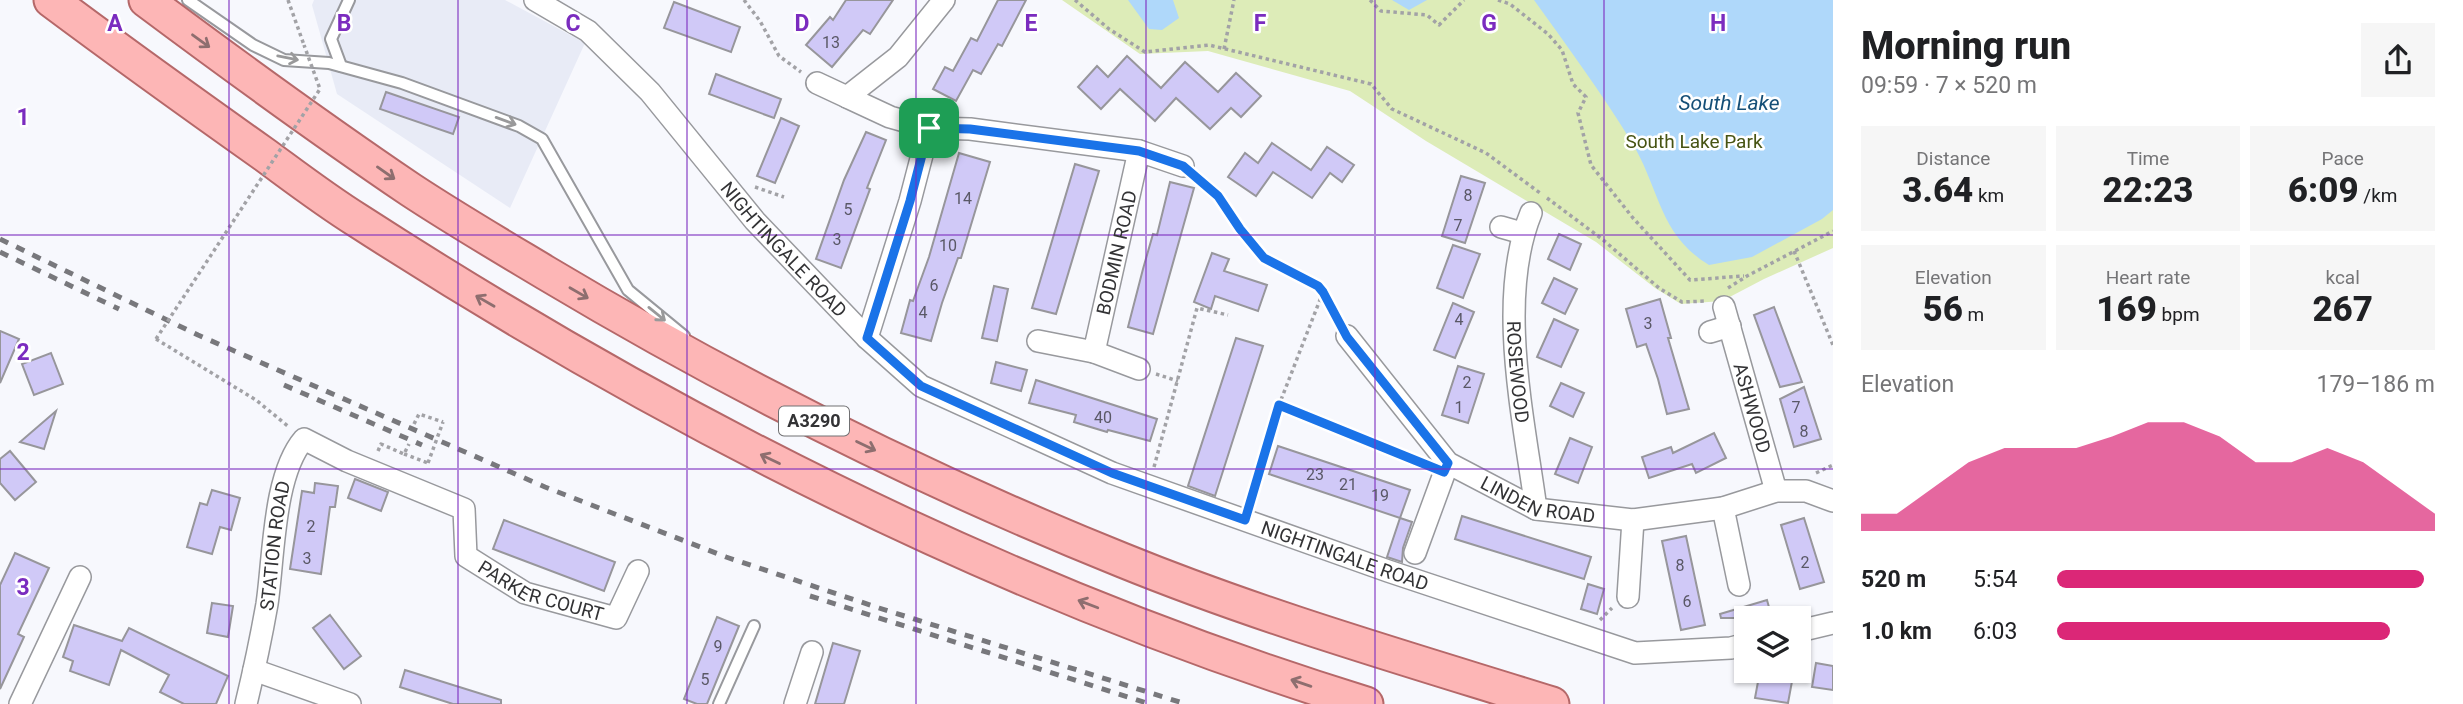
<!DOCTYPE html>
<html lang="en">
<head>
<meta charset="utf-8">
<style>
  :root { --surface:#fff; --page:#f6f6f6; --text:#202124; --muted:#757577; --accent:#db2777 }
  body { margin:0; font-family:Roboto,sans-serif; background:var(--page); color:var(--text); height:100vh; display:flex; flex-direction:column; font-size:26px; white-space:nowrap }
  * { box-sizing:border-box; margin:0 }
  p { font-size:23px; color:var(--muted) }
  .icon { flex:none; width:38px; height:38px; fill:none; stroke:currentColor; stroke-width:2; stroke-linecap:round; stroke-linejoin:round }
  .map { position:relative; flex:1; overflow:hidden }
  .panel { display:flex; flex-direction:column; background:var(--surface); width:630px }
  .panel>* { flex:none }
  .tools { position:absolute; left:1734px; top:606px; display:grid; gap:14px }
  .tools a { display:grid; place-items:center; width:77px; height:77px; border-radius:0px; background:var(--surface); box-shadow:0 2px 5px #0004; font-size:35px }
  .pin { position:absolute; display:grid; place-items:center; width:60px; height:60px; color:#fff; margin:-30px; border-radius:14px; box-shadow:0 4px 10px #0006 }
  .round { display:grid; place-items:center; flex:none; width:74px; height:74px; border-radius:0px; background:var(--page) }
  .head { display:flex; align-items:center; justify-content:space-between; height:119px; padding:0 28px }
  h1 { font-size:38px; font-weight:800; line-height:52px }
  .figures { display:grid; grid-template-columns:repeat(3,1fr); gap:10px; height:119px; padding:7px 28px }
  .figures div { display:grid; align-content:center; border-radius:0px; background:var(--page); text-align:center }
  .figures b { font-size:35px; font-weight:800 }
  .figures small { font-size:19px; font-weight:400 }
  .figures p { font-size:19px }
  .chart { height:196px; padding:14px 28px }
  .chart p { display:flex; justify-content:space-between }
  .chart svg { width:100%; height:126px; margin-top:7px; fill:var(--accent); opacity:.7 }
  ul { padding:0 28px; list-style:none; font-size:23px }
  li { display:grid; grid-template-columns:112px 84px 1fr; align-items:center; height:52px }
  li i { height:18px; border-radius:9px; background:var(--accent) }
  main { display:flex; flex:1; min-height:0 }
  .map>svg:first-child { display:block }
  .built { fill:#e8ebf6 }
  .green { fill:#ddecb8 }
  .water { fill:#afd8fa }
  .building { fill:#d0c9f7; stroke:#97969b; stroke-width:2 }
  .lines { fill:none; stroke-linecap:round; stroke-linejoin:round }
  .service-casing { stroke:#98999d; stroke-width:14 }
  .minor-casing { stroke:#98999d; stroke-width:24 }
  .primary-casing { stroke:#b56869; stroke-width:37 }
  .path { stroke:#a2a2a6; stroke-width:3.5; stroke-dasharray:3.5 3.5; stroke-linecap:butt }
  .service { stroke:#fff; stroke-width:10 }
  .minor { stroke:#fff; stroke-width:21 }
  .primary { stroke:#fdb6b6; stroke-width:33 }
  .rail { stroke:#78787c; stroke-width:5; stroke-dasharray:9 9; stroke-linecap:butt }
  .path-bridge { stroke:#a2a2a6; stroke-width:3.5; stroke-dasharray:3.5 3.5; stroke-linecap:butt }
  .oneway { stroke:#8e6e6f }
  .oneway2 { stroke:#99999a }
  .route-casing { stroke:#fff; stroke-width:14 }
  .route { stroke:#1a73e8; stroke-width:9 }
  .grid { fill:none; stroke:#7b2cbf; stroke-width:2; stroke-opacity:0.55 }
  .labels { text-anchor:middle; stroke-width:5; stroke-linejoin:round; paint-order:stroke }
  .number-label { font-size:16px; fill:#5a5866 }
  .shield { fill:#fff; stroke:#707072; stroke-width:2 }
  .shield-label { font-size:18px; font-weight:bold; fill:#333335 }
  .park-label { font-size:19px; fill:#475414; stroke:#fff }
  .street-label { font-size:19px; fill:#333335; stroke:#fff }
  .water-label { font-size:21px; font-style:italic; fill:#154f77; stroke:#fff }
  .grid-label { font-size:23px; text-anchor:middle; font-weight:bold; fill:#7b2cbf; stroke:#fff; stroke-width:5; stroke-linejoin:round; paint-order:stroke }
</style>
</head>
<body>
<main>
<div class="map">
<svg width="1833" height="704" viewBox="0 0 1833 704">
  <rect width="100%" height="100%" fill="#f7f8fd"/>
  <polygon class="built" points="314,0 505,0 585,43 510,208 337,94 312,5"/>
  <polygon class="green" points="1062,0 1833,0 1833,248 1764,279 1722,301 1681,304 1655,288 1596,242 1426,141 1350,91 1208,51 1140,54"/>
  <g class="water">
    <polygon points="1128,0 1173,0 1179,18 1162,30 1149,29"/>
    <polygon points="1392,0 1427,0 1409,10"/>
    <path d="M1534 0H1833V210L1822 219 1752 257 1709 265C1658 234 1660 188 1631 141 1601 92 1567 46 1534 0Z"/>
  </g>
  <g class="building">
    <polygon points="846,0 893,0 870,34 863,30 832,67 806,45 830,17 833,20"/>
    <polygon points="998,0 1026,0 1002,46 998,44 981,74 973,70 956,101 933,89 945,67 953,71 971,38 977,41"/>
    <polygon points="674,2 740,27 731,52 664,28"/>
    <polygon points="1127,56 1161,88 1185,62 1218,92 1236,73 1261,96 1241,117 1231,108 1210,129 1176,98 1155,121 1120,89 1101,109 1078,87 1097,66 1108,77"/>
    <polygon points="716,74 781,99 774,118 709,94"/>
    <polygon points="386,92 459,117 453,134 380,109"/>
    <polygon points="781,118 799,126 775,183 757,176"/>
    <polygon points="866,132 886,140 867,188 870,189 841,268 816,259 844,180"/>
    <polygon points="1272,143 1311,170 1327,147 1354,165 1342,182 1330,173 1312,198 1273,172 1256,196 1228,177 1245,153 1258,163"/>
    <polygon points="959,153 990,162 961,258 958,258 942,303 931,341 901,333 910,300 913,301 929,257"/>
    <polygon points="1075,164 1099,171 1056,314 1032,308"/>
    <polygon points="1461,176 1485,183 1465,243 1442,236"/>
    <polygon points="1170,182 1194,188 1153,334 1128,327 1143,269 1153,234 1157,235"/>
    <polygon points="1559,234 1581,244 1570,270 1548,259"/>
    <polygon points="1453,245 1480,254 1463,298 1437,288"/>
    <polygon points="1212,253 1229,259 1224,271 1267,285 1258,311 1215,296 1211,309 1194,302"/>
    <polygon points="1554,278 1577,289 1565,314 1542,303"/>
    <polygon points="994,286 1008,289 997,341 982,338"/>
    <polygon points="1660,299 1671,338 1668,338 1689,409 1667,414 1658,379 1646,344 1637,347 1626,309"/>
    <polygon points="1453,303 1474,312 1455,358 1434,350"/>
    <polygon points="1774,307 1802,382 1780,387 1754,315"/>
    <polygon points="1554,319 1578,330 1561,367 1537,357"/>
    <polygon points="0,331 19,339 0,383"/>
    <polygon points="1236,338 1263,346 1215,496 1188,486"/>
    <polygon points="51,353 63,384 34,395 22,364"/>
    <polygon points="996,362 1027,370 1021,391 991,383"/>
    <polygon points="1458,366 1484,374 1468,423 1442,415"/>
    <polygon points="1036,380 1157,419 1150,441 1108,430 1107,432 1074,422 1076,415 1029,403"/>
    <polygon points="1561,383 1584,393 1573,417 1550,406"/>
    <polygon points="1804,387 1821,439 1794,447 1780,399"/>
    <polygon points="56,411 44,449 20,442"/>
    <polygon points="1714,433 1726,458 1696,473 1692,464 1649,478 1642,457 1671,447 1673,453"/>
    <polygon points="1570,438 1592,447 1578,483 1555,474"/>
    <polygon points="1278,446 1410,490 1400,518 1269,474"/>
    <polygon points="10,451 36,482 15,500 0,483 0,459"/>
    <polygon points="355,479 388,492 381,511 348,498"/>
    <polygon points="315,483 338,486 335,507 330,507 321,574 290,569 302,491 314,493"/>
    <polygon points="212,490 240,498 231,530 220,527 212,554 187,547 200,503 207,505"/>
    <polygon points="1462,516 1591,557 1584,579 1455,539"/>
    <polygon points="1400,518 1412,522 1403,548 1402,562 1387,557"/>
    <polygon points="1804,518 1824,582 1800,589 1781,525"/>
    <polygon points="504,520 615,562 604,591 493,549"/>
    <polygon points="1686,536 1705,625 1681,630 1662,541"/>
    <polygon points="15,553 49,568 18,634 24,637 0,689 0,585"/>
    <polygon points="1588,584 1604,589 1597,614 1581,609"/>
    <polygon points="1767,600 1772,618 1721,618 1720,614"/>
    <polygon points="212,603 233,606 228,637 207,633"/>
    <polygon points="330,615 361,656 344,669 313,628"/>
    <polygon points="717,617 739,626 707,704 697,704 684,699"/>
    <polygon points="74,625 122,641 129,628 228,676 216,704 184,704 160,692 169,675 121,650 109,685 70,671 73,661 63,657"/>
    <polygon points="833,643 860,651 844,704 815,704"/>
    <polygon points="1816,663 1833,666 1833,690 1812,687"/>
    <polygon points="405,670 501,700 501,704 453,704 400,687"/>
    <polygon points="1760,671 1793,676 1788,703 1755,698"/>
  </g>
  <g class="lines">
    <g class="service-casing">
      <g id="service">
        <polyline points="188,0 253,45 284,60 329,63 402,83 519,126 542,139 628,290 684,336"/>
        <polyline points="341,66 331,39 349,0"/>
        <polyline points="719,704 754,626"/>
      </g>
    </g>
    <g class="minor-casing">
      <g id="minor">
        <path id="s1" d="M535 0 588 31 650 92 755 221 867 338 921 386 1112 473 1388 571 1635 653 1731 648 1746 644"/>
        <polyline points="817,83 847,97"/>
        <polyline points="929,128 890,117 847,97 898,57 944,0"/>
        <path id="s2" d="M1531 213C1496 299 1524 419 1536 509"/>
        <polyline points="1501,227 1522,233"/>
        <path id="s3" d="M1724 307 1776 491"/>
        <polyline points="1710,332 1730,326"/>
        <path id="s4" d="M1347 336 1448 463 1536 509 1633 520 1723 508 1776 491H1806L1833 501"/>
        <polyline points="867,338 910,201 929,128 970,129 1139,151 1183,166"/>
        <path id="s5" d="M1038 341 1094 352 1139 151"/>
        <polyline points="1094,352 1139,369"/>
        <polyline points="1723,508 1739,585"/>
        <polyline points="1415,553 1448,463"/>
        <polyline points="1628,597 1633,520"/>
        <polyline points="1799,631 1833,623"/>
        <polyline points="254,670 350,704"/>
        <polyline points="20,704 80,577"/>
        <path id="s6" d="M246 704C254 671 261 638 267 604 274 557 273 475 304 439L347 461 464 509 466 556 525 593 616 618 638 571"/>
        <polyline points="795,704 812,652"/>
      </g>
    </g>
    <g class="primary-casing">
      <g id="primary">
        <path d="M51 0C122 53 193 104 265 155 295 177 325 200 357 220 671 423 1009 594 1366 704"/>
        <path d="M146 0C233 65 321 129 411 190 455 219 501 246 546 273 730 383 923 480 1122 560 1262 617 1408 659 1552 704"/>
      </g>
    </g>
    <g class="path">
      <polyline points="288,0 304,45"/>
      <polyline points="744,0 760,21 779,56 801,72"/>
      <polyline points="1075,0 1109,29 1145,52 1209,45 1371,84 1392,109 1486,153 1540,193"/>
      <polyline points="1370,0 1381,11 1427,15 1439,25 1464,0"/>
      <polyline points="1498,0 1510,4 1548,34 1562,50 1573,84 1586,97 1578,113 1591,165 1633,218 1690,280 1744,276"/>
      <polyline points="1224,49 1234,0"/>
      <polyline points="1198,179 1218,196 1239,229 1264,258 1318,286 1323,292 1337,318"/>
      <polyline points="755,187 784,197"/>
      <polyline points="1547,198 1602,239 1659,288 1682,302 1706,301"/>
      <polyline points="1794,251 1833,345"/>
      <polyline points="1728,288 1747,276 1833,231"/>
      <polyline points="1323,292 1279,405 1420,462"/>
      <polyline points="156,339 256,400 289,427"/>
      <polyline points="1156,374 1178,381"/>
      <polyline points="414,424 419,414 443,422"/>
      <polyline points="378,451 381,444 404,454 409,444"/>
      <polyline points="404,454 428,463"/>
      <polyline points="1154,467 1197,308 1228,315"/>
      <polyline points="1816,473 1833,465"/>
      <polyline points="1250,501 1279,405"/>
      <polyline points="1600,620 1612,608"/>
    </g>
    <use href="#service" class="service"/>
    <use href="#minor" class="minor"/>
    <use href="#primary" class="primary"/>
    <g class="rail">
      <polyline points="0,239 198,335 545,487 726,557 879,608 1186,704"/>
      <polyline points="0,252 119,309"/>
      <polyline points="284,385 422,445"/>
      <polyline points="810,596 1150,704"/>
    </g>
    <g class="path-bridge">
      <polyline points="156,339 320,89 304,45"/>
      <polyline points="428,463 443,422"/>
    </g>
  </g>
  <defs><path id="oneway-shaft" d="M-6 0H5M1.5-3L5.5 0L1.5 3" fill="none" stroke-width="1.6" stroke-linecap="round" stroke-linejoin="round" transform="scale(1.75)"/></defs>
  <g class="oneway">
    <use href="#oneway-shaft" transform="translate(201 41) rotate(36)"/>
    <use href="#oneway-shaft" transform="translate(386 173) rotate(35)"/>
    <use href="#oneway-shaft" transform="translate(579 293) rotate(30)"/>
    <use href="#oneway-shaft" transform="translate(485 301) rotate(-150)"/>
    <use href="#oneway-shaft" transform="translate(866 446) rotate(26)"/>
    <use href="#oneway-shaft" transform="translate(770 459) rotate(-154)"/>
    <use href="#oneway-shaft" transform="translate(1088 604) rotate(-159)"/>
    <use href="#oneway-shaft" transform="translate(1301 683) rotate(-161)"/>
  </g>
  <g class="oneway2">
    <use href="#oneway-shaft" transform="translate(288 58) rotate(11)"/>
    <use href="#oneway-shaft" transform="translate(506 121) rotate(20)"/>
    <use href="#oneway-shaft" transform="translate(657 314) rotate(39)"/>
  </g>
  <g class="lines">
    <g class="route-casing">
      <polygon id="route" points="929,128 970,129 1139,151 1183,166 1218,196 1240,229 1264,258 1318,286 1323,292 1347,337 1448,463 1444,472 1279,405 1245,520 1112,473 921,386 867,338 910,201"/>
    </g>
    <use href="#route" class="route"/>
  </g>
  <path class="grid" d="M229 0V704M458 0V704M687 0V704M916 0V704M1146 0V704M1375 0V704M1604 0V704M0 235H1833M0 469H1833"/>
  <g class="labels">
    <g class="number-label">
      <text x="831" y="48">13</text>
      <text x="1468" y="201">8</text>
      <text x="963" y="204">14</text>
      <text x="848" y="215">5</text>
      <text x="1458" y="231">7</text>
      <text x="837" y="245">3</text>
      <text x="948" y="251">10</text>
      <text x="934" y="291">6</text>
      <text x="923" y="318">4</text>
      <text x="1459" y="325">4</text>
      <text x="1648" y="329">3</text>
      <text x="1467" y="388">2</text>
      <text x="1459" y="413">1</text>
      <text x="1796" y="413">7</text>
      <text x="1103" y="423">40</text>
      <text x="1804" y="437">8</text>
      <text x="1315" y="480">23</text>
      <text x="1348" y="490">21</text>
      <text x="1380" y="501">19</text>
      <text x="311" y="532">2</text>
      <text x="307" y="564">3</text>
      <text x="1805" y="568">2</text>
      <text x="1680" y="571">8</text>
      <text x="1687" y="607">6</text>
      <text x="718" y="652">9</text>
      <text x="705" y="685">5</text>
    </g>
    <rect class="shield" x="779" y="406.5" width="70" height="29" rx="5"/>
    <g class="shield-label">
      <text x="814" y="427">A3290</text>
    </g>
    <g class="park-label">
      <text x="1694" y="148">South Lake Park</text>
    </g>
    <g class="street-label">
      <text dy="7" stroke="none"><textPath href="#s1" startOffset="355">NIGHTINGALE ROAD</textPath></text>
      <text dy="7" stroke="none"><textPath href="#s5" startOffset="159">BODMIN ROAD</textPath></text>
      <text dy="7" stroke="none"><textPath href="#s2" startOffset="161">ROSEWOOD</textPath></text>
      <text dy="7" stroke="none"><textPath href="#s3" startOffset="105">ASHWOOD</textPath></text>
      <text dy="7" stroke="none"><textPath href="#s4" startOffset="261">LINDEN ROAD</textPath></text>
      <text dy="7" stroke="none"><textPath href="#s6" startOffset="161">STATION ROAD</textPath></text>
      <text dy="7" stroke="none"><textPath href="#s1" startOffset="1006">NIGHTINGALE ROAD</textPath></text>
      <text dy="7" stroke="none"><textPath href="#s6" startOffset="579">PARKER COURT</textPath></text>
    </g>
    <g class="water-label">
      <text x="1729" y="110">South Lake</text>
    </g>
  </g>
  <g class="grid-label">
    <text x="115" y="31">A</text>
    <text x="344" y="31">B</text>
    <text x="573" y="31">C</text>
    <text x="802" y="31">D</text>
    <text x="1031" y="31">E</text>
    <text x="1260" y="31">F</text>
    <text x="1489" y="31">G</text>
    <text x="1718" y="31">H</text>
    <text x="23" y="125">1</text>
    <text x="23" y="360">2</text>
    <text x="23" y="595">3</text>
  </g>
</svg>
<div class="tools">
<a><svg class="icon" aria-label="layers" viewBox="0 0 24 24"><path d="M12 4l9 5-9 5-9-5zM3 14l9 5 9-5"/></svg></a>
</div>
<div class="pin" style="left:929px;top:128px;background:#1e9e55"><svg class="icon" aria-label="arrive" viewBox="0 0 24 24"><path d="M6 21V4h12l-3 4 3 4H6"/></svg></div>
</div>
<section class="panel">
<div class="head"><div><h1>Morning run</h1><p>09:59 · 7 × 520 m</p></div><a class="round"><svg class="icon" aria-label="share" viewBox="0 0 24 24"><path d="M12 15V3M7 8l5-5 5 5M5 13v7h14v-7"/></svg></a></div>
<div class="figures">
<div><p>Distance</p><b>3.64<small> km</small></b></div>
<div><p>Time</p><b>22:23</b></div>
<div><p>Pace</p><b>6:09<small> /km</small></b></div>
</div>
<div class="figures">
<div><p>Elevation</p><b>56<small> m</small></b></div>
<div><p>Heart rate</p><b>169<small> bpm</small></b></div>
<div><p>kcal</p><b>267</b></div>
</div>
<div class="chart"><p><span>Elevation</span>179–186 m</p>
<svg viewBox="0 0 160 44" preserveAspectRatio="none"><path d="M0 44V38L10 38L20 29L30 20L40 15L50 15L60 15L70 11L80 6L90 6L100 11L110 20L120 20L130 15L140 20L150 29L160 38V44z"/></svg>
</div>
<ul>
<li><b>520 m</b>5:54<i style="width:97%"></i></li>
<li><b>1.0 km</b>6:03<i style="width:88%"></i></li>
</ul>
</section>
</main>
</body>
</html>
